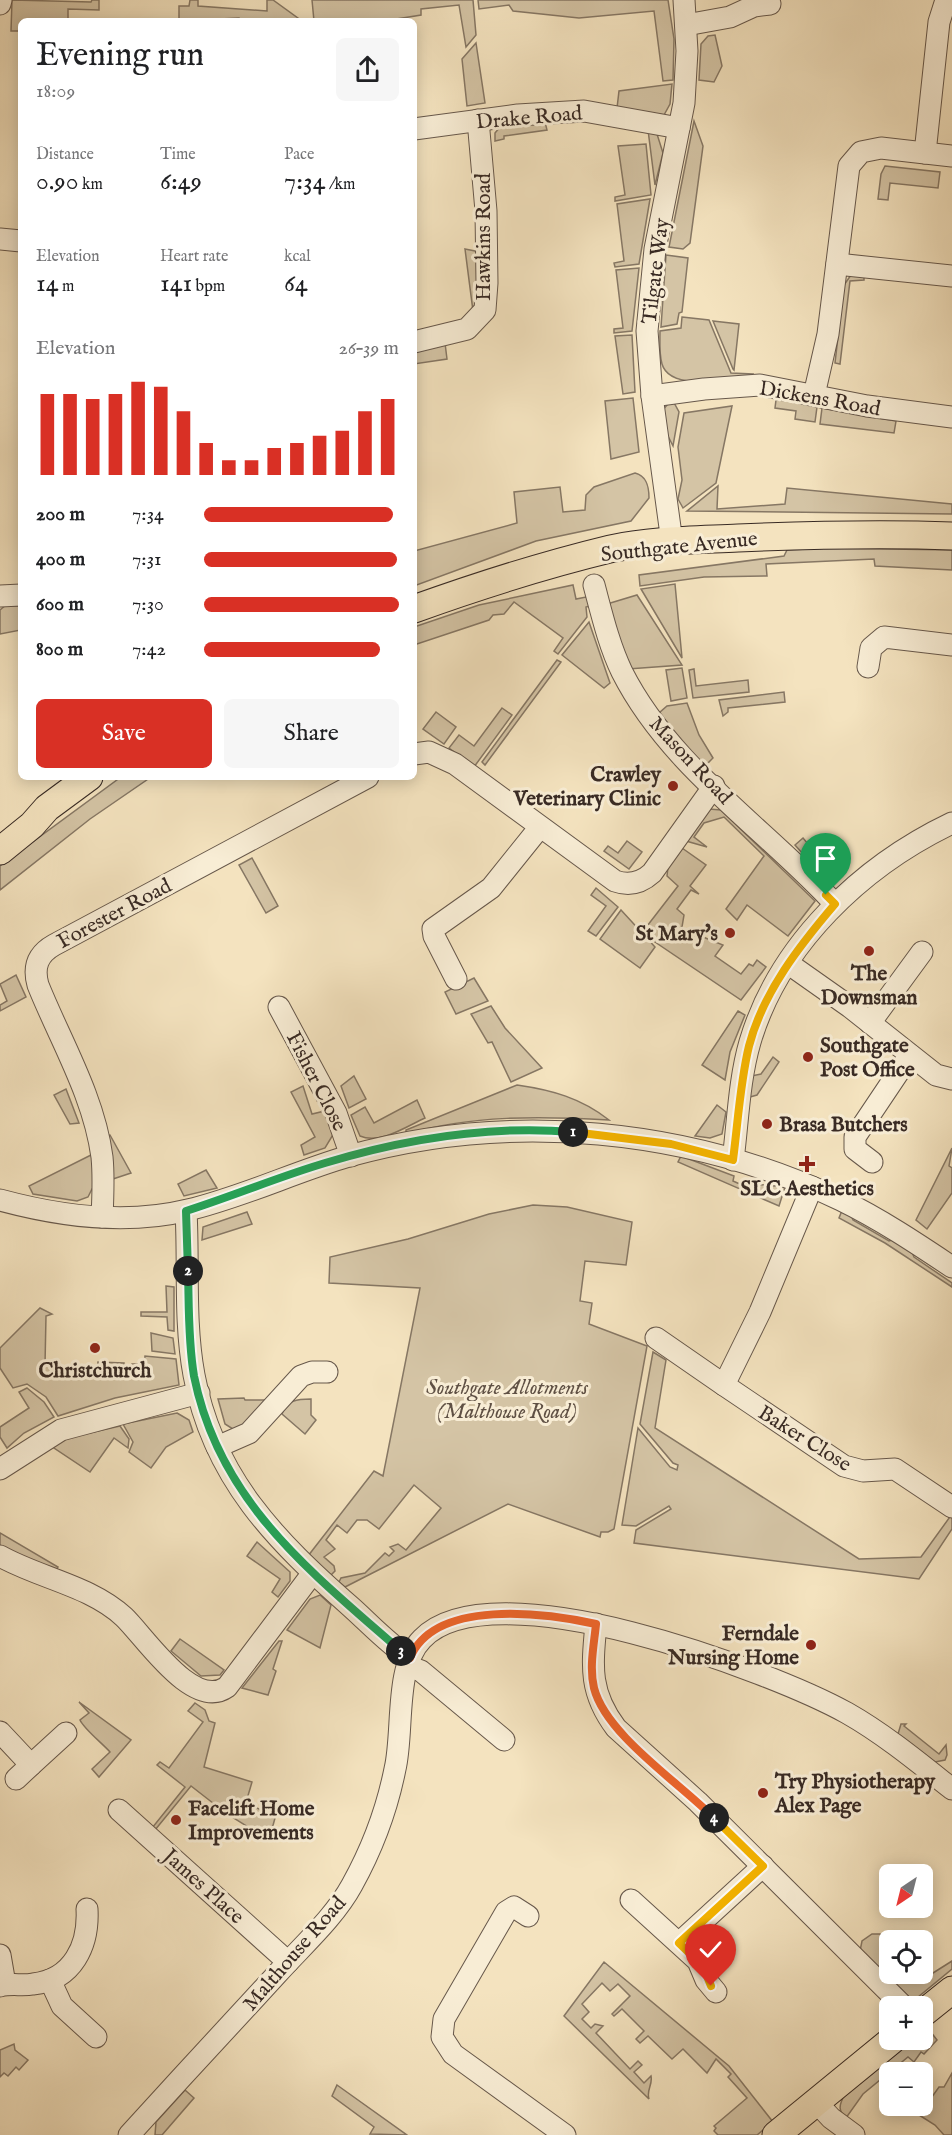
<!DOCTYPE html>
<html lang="en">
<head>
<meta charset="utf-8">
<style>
  :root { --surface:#fff; --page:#f6f6f6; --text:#202124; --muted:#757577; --accent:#d93025 }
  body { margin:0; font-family:"IM FELL English",serif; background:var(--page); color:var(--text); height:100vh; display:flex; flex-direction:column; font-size:22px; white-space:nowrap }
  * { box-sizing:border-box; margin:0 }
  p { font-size:20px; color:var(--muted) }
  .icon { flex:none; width:33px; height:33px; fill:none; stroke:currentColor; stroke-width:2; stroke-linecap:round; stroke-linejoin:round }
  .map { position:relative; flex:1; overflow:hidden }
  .sheet { position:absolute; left:18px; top:18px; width:399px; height:762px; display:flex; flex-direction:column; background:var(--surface); border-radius:9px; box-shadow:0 3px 15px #0003 }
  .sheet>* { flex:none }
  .needle { width:39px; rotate:215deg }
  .tools { position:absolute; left:879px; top:1864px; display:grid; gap:12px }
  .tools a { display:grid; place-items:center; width:54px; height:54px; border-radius:9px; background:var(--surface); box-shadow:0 3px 15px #0003; font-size:30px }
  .pin { position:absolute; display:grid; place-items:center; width:51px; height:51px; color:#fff; margin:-62px -26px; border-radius:50% 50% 50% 0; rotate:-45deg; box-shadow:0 0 6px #0007 }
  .pin .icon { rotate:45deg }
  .km { position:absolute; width:30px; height:30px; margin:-15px; border-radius:50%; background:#222; color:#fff; font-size:16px; line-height:30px; text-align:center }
  .round { display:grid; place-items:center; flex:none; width:63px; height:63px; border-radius:9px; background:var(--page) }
  .headline { display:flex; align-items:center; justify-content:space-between; height:102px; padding:0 18px }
  h1 { font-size:33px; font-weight:600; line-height:45px }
  .metrics { display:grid; grid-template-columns:repeat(3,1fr); gap:9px; height:102px; padding:6px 18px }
  .metrics div { display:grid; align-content:center }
  .metrics b { font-size:26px; font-weight:600 }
  .metrics small { font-size:16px; font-weight:400 }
  .metrics p { font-size:16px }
  .chart { height:168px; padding:12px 18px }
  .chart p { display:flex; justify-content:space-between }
  .chart svg { width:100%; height:108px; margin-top:6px; stroke:var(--accent); stroke-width:6 }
  .button { display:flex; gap:12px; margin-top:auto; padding:12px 18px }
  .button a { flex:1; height:69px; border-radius:9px; background:var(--accent); color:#fff; font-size:24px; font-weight:600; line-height:69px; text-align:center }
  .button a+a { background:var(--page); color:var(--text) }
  ul { padding:0 18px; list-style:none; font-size:20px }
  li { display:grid; grid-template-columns:96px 72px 1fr; align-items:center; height:45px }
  li i { height:15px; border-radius:8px; background:var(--accent) }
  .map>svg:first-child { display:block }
  .green { fill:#d4c4a5; stroke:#867764; stroke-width:1.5 }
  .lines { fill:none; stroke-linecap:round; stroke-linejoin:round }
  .minor-casing { stroke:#67584b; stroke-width:23 }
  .major-casing { stroke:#382a24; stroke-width:29 }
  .minor { stroke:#f8edd5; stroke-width:21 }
  .major { stroke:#f4e3bf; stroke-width:27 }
  .split-1-casing { stroke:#fff; stroke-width:12 }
  .split-2-casing { stroke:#fff; stroke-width:12 }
  .split-3-casing { stroke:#fff; stroke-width:12 }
  .split-4-casing { stroke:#fff; stroke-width:12 }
  .split-5-casing { stroke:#fff; stroke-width:12 }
  .split-1 { stroke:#f5b400; stroke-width:8 }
  .split-2 { stroke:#22a559; stroke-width:8 }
  .split-3 { stroke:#22a559; stroke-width:8 }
  .split-4 { stroke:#f0652b; stroke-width:8 }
  .split-5 { stroke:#f5b400; stroke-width:8 }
  .poi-dot { fill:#8f2418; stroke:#f8edd5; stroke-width:2 }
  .labels { text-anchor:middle; stroke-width:6; stroke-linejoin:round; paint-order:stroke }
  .street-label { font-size:21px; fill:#382a24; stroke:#f8edd5 }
  .poi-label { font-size:21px; font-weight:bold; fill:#382a24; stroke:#f8edd5; text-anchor:start }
  .park-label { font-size:21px; font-style:italic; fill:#5f5044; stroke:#f8edd5 }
</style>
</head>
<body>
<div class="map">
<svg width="952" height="2135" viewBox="0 0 952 2135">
  <rect width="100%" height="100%" fill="#f4e3bf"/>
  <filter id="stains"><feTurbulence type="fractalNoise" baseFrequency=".00333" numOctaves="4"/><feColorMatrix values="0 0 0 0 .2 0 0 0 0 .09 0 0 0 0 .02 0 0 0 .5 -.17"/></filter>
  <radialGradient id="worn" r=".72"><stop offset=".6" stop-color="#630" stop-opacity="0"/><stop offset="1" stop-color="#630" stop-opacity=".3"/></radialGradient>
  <g class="green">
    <polygon points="12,0 91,2 92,0 99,0 99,10 68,9 68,21 21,21 21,31 11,31"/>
    <polygon points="190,0 198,0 198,6 267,11 267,0 273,0 302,21 240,21 239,18 179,21 179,6 189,6"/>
    <polygon points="312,0 473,0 476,35 466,47 459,5 421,9 421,15 384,21 314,21"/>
    <polygon points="478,0 668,0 674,39 673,80 663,81 654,11 579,18 513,11 509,5 479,9"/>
    <polygon points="715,35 722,66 714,82 699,80 701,44 708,36"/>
    <polygon points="476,43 485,103 467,106 462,59"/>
    <polygon points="672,84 670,104 664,115 617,108 619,91"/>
    <polygon points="694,121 703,146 690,243 683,249 669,247"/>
    <polygon points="545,122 547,130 504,136 504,139 495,141 495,133 500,127"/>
    <polygon points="648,130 657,134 663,153 655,185"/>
    <polygon points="646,144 651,195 615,201 615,197 625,195 618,146"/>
    <polygon points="885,166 940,172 938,188 890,183 888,200 878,199 881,174"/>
    <polygon points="650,199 639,264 615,267 614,263 624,261 617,204"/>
    <polygon points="465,249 475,251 479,255 480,298 473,311"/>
    <polygon points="666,255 688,258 682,312 679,313 677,324 661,327"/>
    <polygon points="639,268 632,331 614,333 614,329 623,328 616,270"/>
    <polygon points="864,274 864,280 850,281 840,364 835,363 844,285 851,275"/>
    <path d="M682 317 709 320 731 373 753 374 752 377C729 379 670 392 662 364 659 354 660 341 660 331L681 328Z"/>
    <polygon points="713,321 739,324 734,370 733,369"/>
    <polygon points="632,335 635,392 623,394 615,336"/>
    <polygon points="445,343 447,359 414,364 414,348"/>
    <polygon points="633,398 639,452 611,459 605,401"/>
    <polygon points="790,398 817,407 815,422 795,419 796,411 775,408 776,400 789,401"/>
    <polygon points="672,399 679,412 673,446 665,430 662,411"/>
    <polygon points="732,406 716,483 683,508 678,499 682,480 678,447 684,413"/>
    <polygon points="822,408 896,421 894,433 820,424"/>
    <path d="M635 473C647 476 649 487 649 498L631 521 536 541 414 586V551L517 523 514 492 560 487 563 512 585 510 586 495 594 487Z"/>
    <polygon points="718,486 717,509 785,504 787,488 952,504 952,514 687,511"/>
    <polygon points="828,548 952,550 952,570 875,566 874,559 766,564 767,576 704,577 640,586 639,575 784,556 787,550"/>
    <polygon points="675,584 682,658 641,589"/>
    <polygon points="573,585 576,599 586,597 593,605 586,607 587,617 558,654 554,651 563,638 514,602 504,614 493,615 489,620 414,645 414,627 479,605"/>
    <polygon points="637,595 682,665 628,669 607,604"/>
    <polygon points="6,605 21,606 21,630 0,634 0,610"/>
    <polygon points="589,622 610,683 604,688 562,655"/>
    <polygon points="557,660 561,662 485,765 482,762"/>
    <polygon points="682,668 687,698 671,701 666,670"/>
    <polygon points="694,669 696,686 748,680 749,692 693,698 689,670"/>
    <polygon points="784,692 785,702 728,708 728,712 723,716 719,700"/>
    <polygon points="687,703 699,735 713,758 704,767 667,730 659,713 667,706"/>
    <polygon points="502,708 512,715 474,767 449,748 459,735 474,746"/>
    <polygon points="436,712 456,727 444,744 423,729"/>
    <polygon points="121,777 151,777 90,819 0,890 0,866"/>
    <polygon points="709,809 721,810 815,901 788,936 747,905 737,920 726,909 764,856 724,817 704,823 694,837 707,847 686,841"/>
    <polygon points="803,838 836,878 838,879 827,881 795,845"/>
    <polygon points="627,841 642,852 629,869 604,851 608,846 618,853"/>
    <polygon points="682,848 706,865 690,886 699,894 691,890 677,909 684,915 682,927 696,937 698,935 723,945 715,956 741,974 749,964 753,966 757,960 766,967 741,1000 652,940 644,930 678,886 667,876 668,867"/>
    <polygon points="252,858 278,906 266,913 239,865"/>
    <polygon points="596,888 618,907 596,936 588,931 606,906 591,895"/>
    <polygon points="621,910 655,947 640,968 600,939"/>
    <polygon points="16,975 26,997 0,1011 0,1005 7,1001 0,984"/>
    <polygon points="474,978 488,1001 456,1014 445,992"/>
    <polygon points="491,1006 505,1028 542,1068 511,1082 492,1042 488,1043 471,1014"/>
    <polygon points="738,1011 745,1015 730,1052 725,1080 702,1065"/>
    <polygon points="773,1057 779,1062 757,1095 750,1097 751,1076 761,1074"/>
    <polygon points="354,1076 366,1099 349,1108 341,1086"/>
    <path d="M517 1085C552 1090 581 1098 609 1120 541 1116 472 1115 406 1134V1130Z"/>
    <polygon points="303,1086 312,1114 329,1110 334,1133 325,1148 304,1155 301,1145 315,1137 291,1092"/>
    <polygon points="66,1089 79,1123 70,1124 54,1095"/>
    <path d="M417 1100 425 1118C407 1126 380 1145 360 1136L351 1115 365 1107 374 1123Z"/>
    <polygon points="717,1105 726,1112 722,1134 710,1138 695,1136"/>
    <polygon points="110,1135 131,1173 113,1179 104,1136"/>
    <polygon points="952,1148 949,1166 952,1168 952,1193 927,1229 916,1220"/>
    <polygon points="95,1153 97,1188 92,1189 88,1197 77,1201 33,1194 29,1186"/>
    <polygon points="681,1156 734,1176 733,1181 753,1190 755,1184 785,1187 779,1206 678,1162"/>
    <polygon points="206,1170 217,1188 184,1196 178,1184"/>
    <polygon points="533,1205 567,1207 632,1222 626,1265 585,1261 580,1301 592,1303 589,1324 647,1346 614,1529 608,1532 601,1532 600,1537 508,1504 345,1587 339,1582 341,1578 365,1573 385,1553 389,1556 394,1551 390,1547 398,1544 406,1550 441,1508 414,1485 379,1529 367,1520 357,1520 347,1533 337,1525 326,1540 335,1549 324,1557 334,1566 335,1571 331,1575 308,1556 374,1471 383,1476 420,1288 329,1283 330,1257 408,1239 489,1214"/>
    <polygon points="843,1208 850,1212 853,1220 889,1241 896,1239 909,1245 914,1257 952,1283 952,1287 885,1243 839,1218"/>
    <polygon points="247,1212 252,1224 202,1240 203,1227"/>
    <polygon points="166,1286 174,1287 174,1331 168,1330 167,1317 141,1316 141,1312 167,1312"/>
    <polygon points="40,1308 52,1314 46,1316 45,1365 97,1369 98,1362 124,1363 123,1371 131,1372 132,1364 144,1364 145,1356 176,1359 179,1385 115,1398 58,1416 46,1397 27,1384 13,1388 0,1368 0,1348"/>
    <polygon points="151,1333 173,1338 175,1354 152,1351"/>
    <polygon points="653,1352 666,1360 655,1428 859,1559 921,1557 952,1514 952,1529 919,1579 634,1543 636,1530 671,1509 669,1506 636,1526 622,1525 638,1428 670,1467 677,1470 678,1465 673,1463 640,1424"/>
    <polygon points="27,1388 44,1402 54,1417 24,1433 7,1448 0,1437 0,1427 29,1408 19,1392"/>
    <polygon points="244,1398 245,1400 270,1400 236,1431 225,1424 218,1399"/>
    <path d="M311 1399V1415L316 1420 305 1434 282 1414C286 1400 298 1399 311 1399Z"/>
    <polygon points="177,1413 189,1420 193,1432 166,1447 151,1468 129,1452 133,1442 123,1424"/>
    <polygon points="120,1426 129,1439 128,1448 114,1438 90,1472 51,1446 54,1441"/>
    <polygon points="0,1533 58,1567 53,1575 0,1551"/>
    <polygon points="257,1542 290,1572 290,1581 278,1597 272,1592 280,1579 247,1556"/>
    <polygon points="320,1595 331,1605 320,1648 287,1630 310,1599"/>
    <polygon points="180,1639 224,1670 220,1675 201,1676 171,1651"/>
    <polygon points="279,1641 282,1641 273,1669 276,1671 268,1695 242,1688"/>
    <path d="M79 1702 131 1740 99 1777 92 1769 110 1752C102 1743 84 1729 80 1720L89 1713Z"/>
    <polygon points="195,1703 205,1710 209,1721 215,1723 204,1767 252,1782 247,1799 257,1808 275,1818 269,1840 227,1814 191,1786 155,1830 152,1828 185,1787 157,1765 160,1762 169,1768 203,1722 188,1711"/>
    <polygon points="901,1724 906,1724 904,1726 939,1754 946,1745 947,1755 945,1760 935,1762 898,1734"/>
    <polygon points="872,1934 880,1934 889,1944 890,1974 922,1974 925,1967 933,1973 952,1961 952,1969 912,2002 860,1951 862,1941"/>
    <path d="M604 1962 729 2066 773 2122 757 2135H718L714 2131 716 2128 714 2126 747 2098 728 2077 731 2074 716 2059 707 2073 683 2049 672 2059 648 2036 640 2043 636 2039 644 2031 622 2009 614 2016 612 2014 630 1996 618 1984 610 1991 602 1983 582 2004 589 2012 582 2019 591 2028 595 2024 603 2026 596 2033 630 2069 638 2061 642 2065 634 2072 644 2083 651 2076C653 2085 646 2090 649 2099L564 2016Z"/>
    <path d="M927 2027 937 2040 924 2054 921 2052 914 2062 908 2057 863 2094 846 2118C838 2111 839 2105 844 2096L910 2040H922L923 2030Z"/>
    <polygon points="14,2044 15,2050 28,2060 19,2070 16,2067 8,2076 4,2073 0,2077 0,2050"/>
    <polygon points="952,2073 952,2135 944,2135 935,2125 919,2115 939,2087 944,2087"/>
    <polygon points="337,2085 407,2135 370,2134 374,2127 332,2096"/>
    <polygon points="185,2090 194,2098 162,2135 155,2135 156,2122"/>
  </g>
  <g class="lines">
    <g class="minor-casing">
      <g id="minor">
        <polyline points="0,4 1,0"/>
        <polyline points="686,25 730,17 754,6 770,4"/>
        <polyline points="414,129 518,115 584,111 679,128"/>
        <polyline points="925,153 939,22 946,0"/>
        <polyline points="0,239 21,241"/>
        <polyline points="837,264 952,276"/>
        <polyline points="414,342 467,329 485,310 487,283 486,211 478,120"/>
        <polyline points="814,395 828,334 849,166 861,152 881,148 952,156"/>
        <polyline points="652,396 704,389 760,385 867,406 952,417"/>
        <polyline points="672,542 652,396 647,331 655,249 684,103 687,51 684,0"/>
        <path d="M594 585C602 615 609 645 622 672 670 767 765 828 835 904"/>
        <polyline points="0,596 21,595"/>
        <polyline points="868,667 871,648 884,637 952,645"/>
        <path d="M414 754 429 752 455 764 615 881C629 886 641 883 652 873L714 786"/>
        <polyline points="789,964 850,1007 936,1075 952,1079"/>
        <polyline points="456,979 434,936 433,929 491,888 540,827"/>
        <polyline points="279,1007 336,1113 351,1156"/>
        <polyline points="870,1023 922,952"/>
        <path d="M733 1160C738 1121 739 1080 750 1042 779 944 862 866 952 823"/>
        <polyline points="872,1162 855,1149 855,1137 910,1055"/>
        <polyline points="812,1187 760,1312 724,1385 844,1466 863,1471 895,1469 952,1507"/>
        <path d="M0 1200C59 1216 127 1225 188 1210 243 1197 294 1172 349 1156 511 1111 689 1128 841 1200 880 1219 916 1243 952 1267"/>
        <path d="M186 1211C189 1265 184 1321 194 1375 213 1478 276 1541 351 1607 370 1624 388 1644 410 1658"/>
        <path d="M102 1217C103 1197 104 1177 102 1157 94 1096 60 1040 38 985 33 967 38 954 54 945L368 777"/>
        <polyline points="656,1338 724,1385"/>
        <polyline points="217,1447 249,1433 301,1376 312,1372 327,1372"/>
        <polyline points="0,1469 61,1430 199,1393"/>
        <path d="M0 1556C39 1578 91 1586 124 1617 145 1637 193 1711 227 1687L312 1574"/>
        <path d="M596 1624C592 1667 589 1692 616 1728L698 1802 904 2007"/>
        <polyline points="408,1666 421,1671 504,1740"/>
        <polyline points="0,1732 31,1765 16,1779"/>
        <polyline points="31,1765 66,1733"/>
        <polyline points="119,1810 288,1962"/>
        <polyline points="631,1900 698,1961 706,1980 716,1992"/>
        <polyline points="528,1916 514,1907 506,1912 444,2019 442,2037 453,2054 565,2135"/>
        <polyline points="679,1943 763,1866"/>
        <polyline points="0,1955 5,1984"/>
        <polyline points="50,1980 62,2006 96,2037"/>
        <path d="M0 1986C11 1983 22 1986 33 1984 73 1980 89 1945 87 1909"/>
        <polyline points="817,2103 831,2118 854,2135"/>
        <path d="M129 2135C178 2081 227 2028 277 1974 302 1946 334 1918 352 1885 372 1849 387 1809 395 1769 404 1732 394 1667 422 1639 492 1566 771 1671 847 1713 884 1734 918 1762 952 1789"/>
      </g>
    </g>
    <g class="major-casing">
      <g id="major">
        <path d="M414 609C478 586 544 565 610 549 651 540 696 540 738 538 809 535 880 533 952 536"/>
        <polyline points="0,851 32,825 47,808 89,777"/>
        <polyline points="922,2014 952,1990"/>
        <polyline points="776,2135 892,2040"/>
      </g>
    </g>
    <use href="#minor" class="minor"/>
    <use href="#major" class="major"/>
  </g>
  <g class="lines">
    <g class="split-1-casing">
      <path id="split-1" d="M573 1132 671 1144 733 1160C738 1122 740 1083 749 1046 763 992 800 945 835 904L826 895"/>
    </g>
    <g class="split-2-casing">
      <path id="split-2" d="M188 1271 186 1211C233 1196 278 1177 325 1163 405 1139 490 1125 573 1132"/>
    </g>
    <g class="split-3-casing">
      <path id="split-3" d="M188 1271C189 1305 188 1341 194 1376 219 1502 311 1572 401 1651"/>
    </g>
    <g class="split-4-casing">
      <path id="split-4" d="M401 1651 410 1658C435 1598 545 1613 596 1624 594 1645 589 1667 594 1688 606 1735 680 1783 714 1818"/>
    </g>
    <g class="split-5-casing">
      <polyline id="split-5" points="711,1986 703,1966 679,1943 763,1866 714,1818"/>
    </g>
    <use href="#split-1" class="split-1"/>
    <use href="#split-2" class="split-2"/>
    <use href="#split-3" class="split-3"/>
    <use href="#split-4" class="split-4"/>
    <use href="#split-5" class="split-5"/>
  </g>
  <g class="poi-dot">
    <circle cx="673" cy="786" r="6"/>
    <circle cx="730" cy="933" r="6"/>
    <circle cx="869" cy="951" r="6"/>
    <circle cx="808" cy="1057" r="6"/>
    <circle cx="767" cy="1124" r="6"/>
    <path d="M804 1155h6v6h6v6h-6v6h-6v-6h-6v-6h6z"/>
    <circle cx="95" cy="1348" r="6"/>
    <circle cx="811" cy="1645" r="6"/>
    <circle cx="763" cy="1793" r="6"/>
    <circle cx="176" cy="1820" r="6"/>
  </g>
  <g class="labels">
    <g class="street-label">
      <text transform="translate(529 117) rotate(-5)" y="7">Drake Road</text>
      <text transform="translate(483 237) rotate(-90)" y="7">Hawkins Road</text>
      <text transform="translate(655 271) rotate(-83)" y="7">Tilgate Way</text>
      <text transform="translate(820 398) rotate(10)" y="7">Dickens Road</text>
      <text transform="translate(679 546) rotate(-6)" y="7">Southgate Avenue</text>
      <text transform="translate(691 760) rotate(47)" y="7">Mason Road</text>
      <text transform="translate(114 913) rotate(-28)" y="7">Forester Road</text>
      <text transform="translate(317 1081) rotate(63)" y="7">Fisher Close</text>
      <text transform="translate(805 1438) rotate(32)" y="7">Baker Close</text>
      <text transform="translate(204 1886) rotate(42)" y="7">James Place</text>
      <text transform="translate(294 1953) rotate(-49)" y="7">Malthouse Road</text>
    </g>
    <g class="poi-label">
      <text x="661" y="781" text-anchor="end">Crawley<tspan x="661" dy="24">Veterinary Clinic</tspan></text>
      <text x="718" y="940" text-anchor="end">St Mary's</text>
      <text x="869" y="980" text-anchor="middle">The<tspan x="869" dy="24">Downsman</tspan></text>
      <text x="820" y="1052">Southgate<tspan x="820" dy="24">Post Office</tspan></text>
      <text x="779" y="1131">Brasa Butchers</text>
      <text x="807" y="1195" text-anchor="middle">SLC Aesthetics</text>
      <text x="95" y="1377" text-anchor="middle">Christchurch</text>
      <text x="799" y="1640" text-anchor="end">Ferndale<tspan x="799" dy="24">Nursing Home</tspan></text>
      <text x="775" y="1788">Try Physiotherapy<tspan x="775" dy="24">Alex Page</tspan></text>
      <text x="188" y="1815">Facelift Home<tspan x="188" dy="24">Improvements</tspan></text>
    </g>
    <g class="park-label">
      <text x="507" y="1394">Southgate Allotments<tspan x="507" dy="24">(Malthouse Road)</tspan></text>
    </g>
  </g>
  <rect width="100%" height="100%" filter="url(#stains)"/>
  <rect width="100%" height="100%" fill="url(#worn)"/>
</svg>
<div class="tools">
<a><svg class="needle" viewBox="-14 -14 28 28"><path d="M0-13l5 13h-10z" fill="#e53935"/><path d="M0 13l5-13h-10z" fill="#757577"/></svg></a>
<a><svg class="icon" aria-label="locate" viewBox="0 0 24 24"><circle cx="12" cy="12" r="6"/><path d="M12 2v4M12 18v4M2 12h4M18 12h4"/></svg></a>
<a>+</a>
<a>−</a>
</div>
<div class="pin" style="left:826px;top:895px;background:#1e9e55"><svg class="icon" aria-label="arrive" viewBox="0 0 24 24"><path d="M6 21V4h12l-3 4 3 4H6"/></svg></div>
<div class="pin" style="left:711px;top:1986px;background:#d93025"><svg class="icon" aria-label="check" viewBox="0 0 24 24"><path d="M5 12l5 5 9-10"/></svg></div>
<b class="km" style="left:573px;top:1132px">1</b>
<b class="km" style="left:188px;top:1271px">2</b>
<b class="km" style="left:401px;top:1651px">3</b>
<b class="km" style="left:714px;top:1818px">4</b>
<section class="sheet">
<div class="headline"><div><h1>Evening run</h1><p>18:09</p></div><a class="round"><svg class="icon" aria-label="share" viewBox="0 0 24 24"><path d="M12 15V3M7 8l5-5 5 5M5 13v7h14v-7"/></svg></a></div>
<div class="metrics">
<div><p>Distance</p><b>0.90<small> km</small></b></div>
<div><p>Time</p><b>6:49</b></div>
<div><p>Pace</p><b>7:34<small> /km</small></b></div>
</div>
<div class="metrics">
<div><p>Elevation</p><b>14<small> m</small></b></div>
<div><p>Heart rate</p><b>141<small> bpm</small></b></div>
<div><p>kcal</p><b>64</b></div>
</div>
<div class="chart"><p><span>Elevation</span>26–39 m</p>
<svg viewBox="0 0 160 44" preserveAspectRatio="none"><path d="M5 44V11M15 44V11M25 44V13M35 44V11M45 44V6M55 44V8M65 44V18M75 44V31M85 44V38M95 44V38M105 44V33M115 44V31M125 44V28M135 44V26M145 44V18M155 44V13"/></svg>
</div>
<ul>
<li><b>200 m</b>7:34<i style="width:97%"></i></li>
<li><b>400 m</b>7:31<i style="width:99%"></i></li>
<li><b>600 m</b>7:30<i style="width:100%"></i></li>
<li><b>800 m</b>7:42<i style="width:90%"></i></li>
</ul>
<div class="button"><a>Save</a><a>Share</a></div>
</section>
</div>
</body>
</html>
